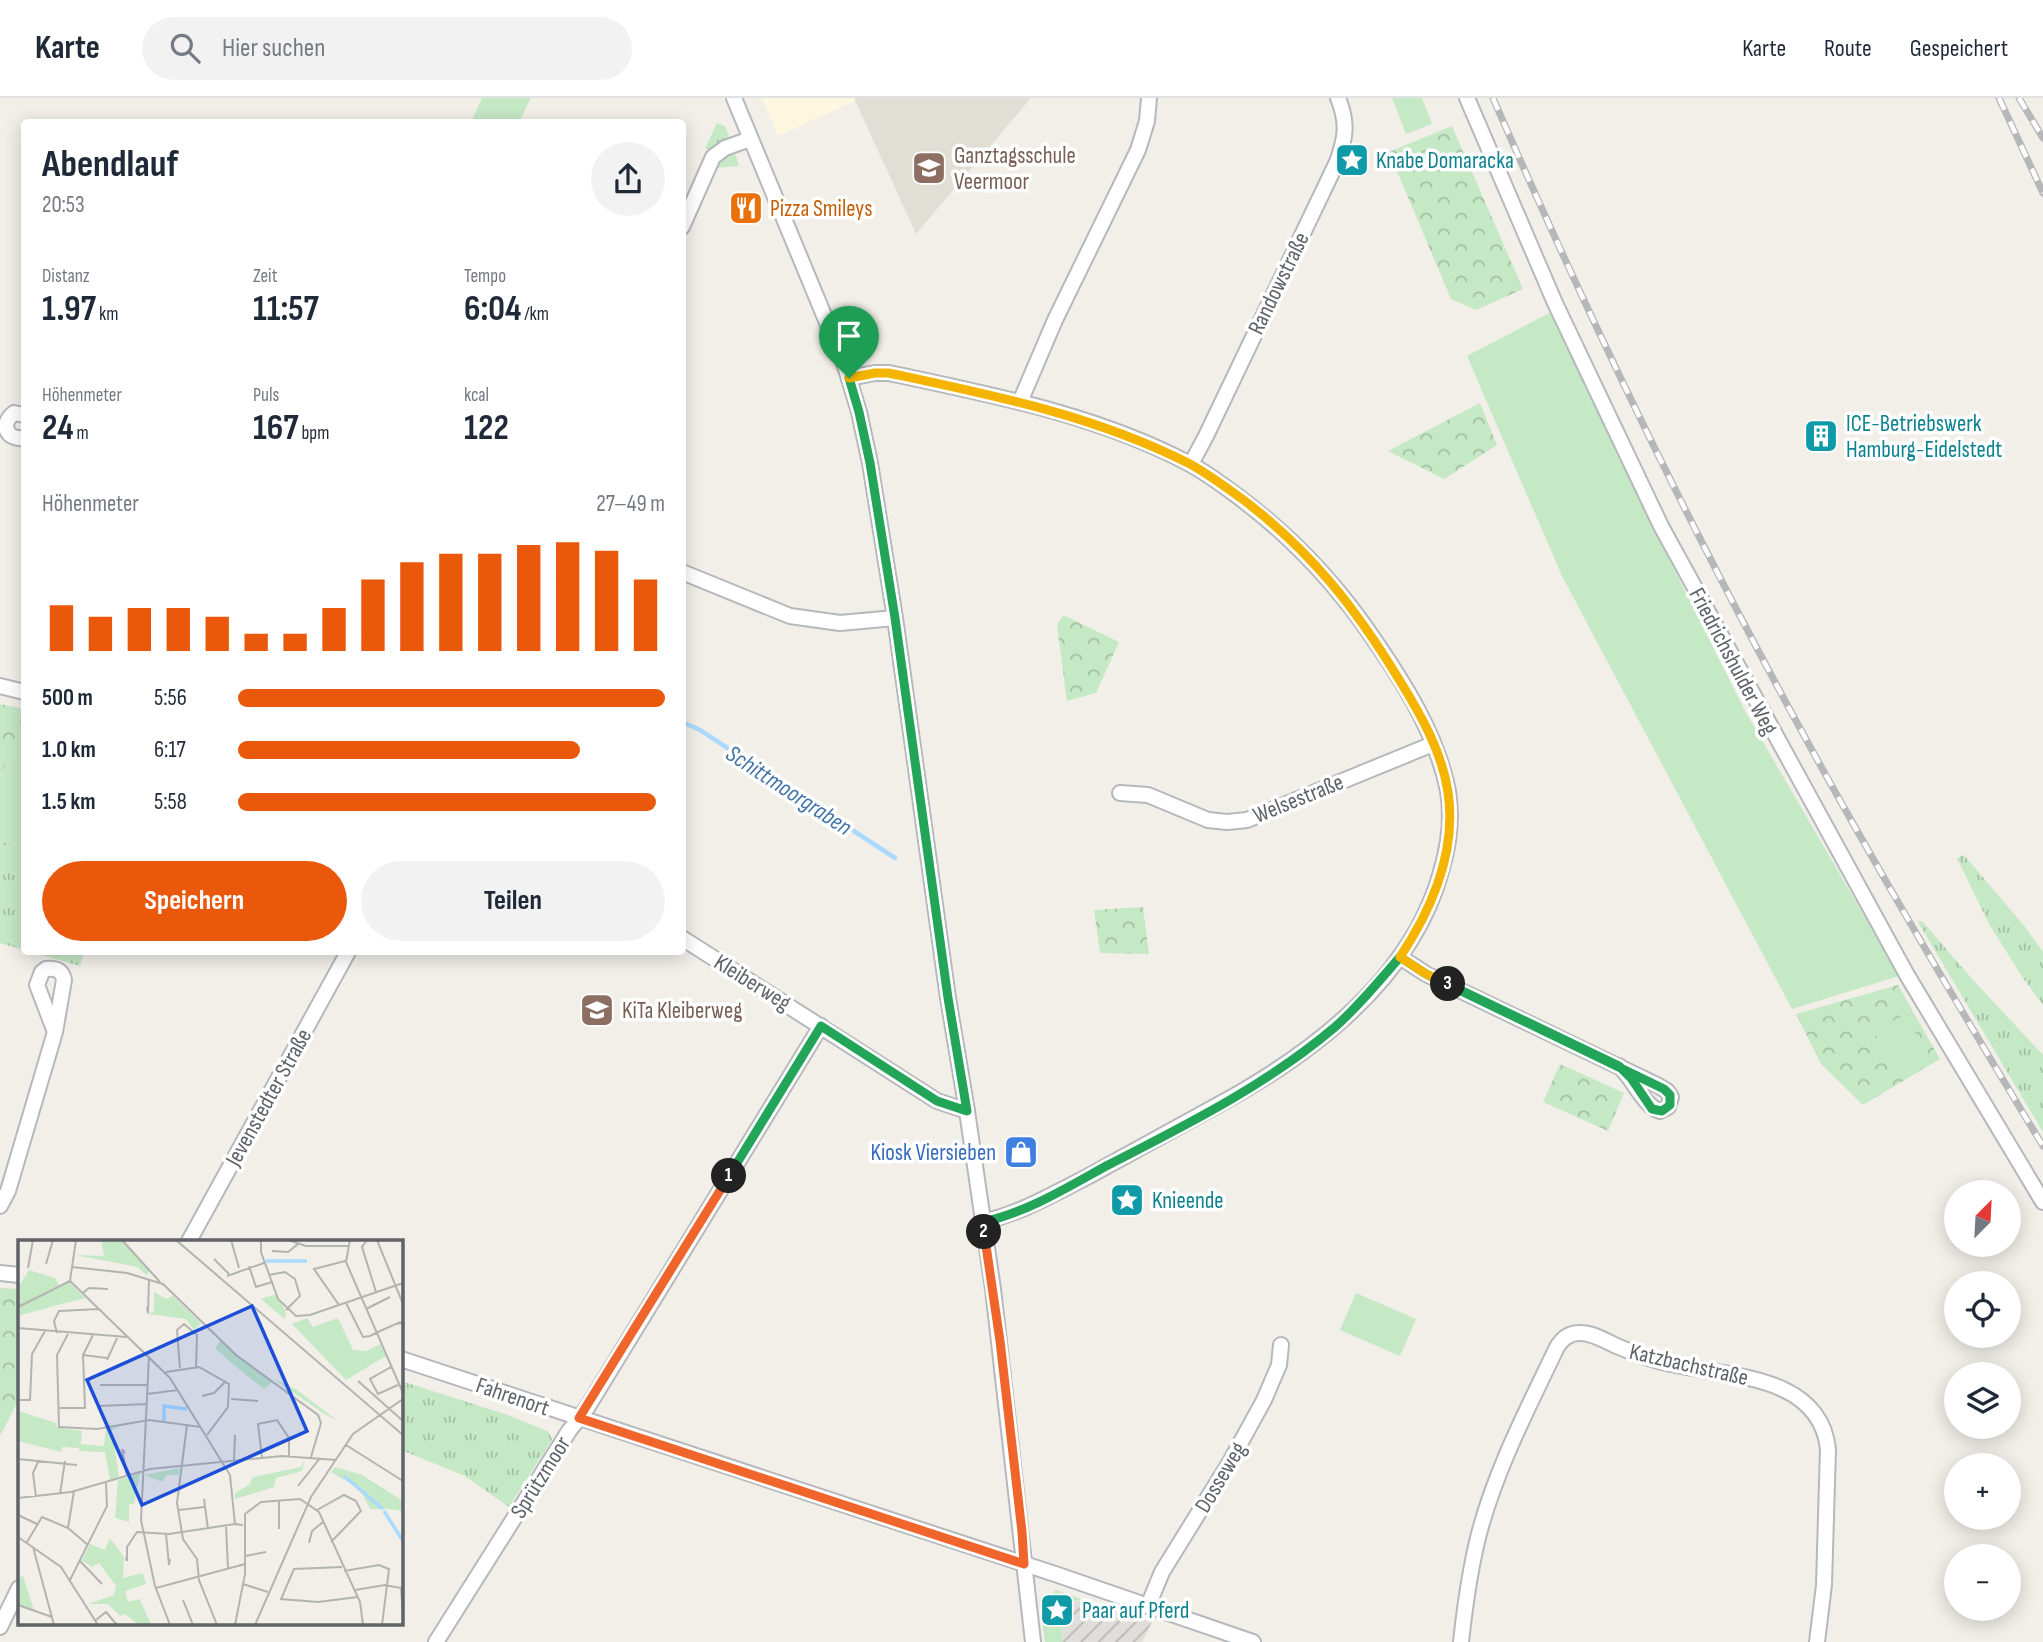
<!DOCTYPE html>
<html lang="de">
<head>
<meta charset="utf-8">
<style>
  :root { --surface:#fff; --page:#f2f2f3; --text:#1f2937; --muted:#747a83; --line:#e0e1e3; --accent:#ea580c }
  body { margin:0; font-family:"Sofia Sans Condensed",sans-serif; background:var(--page); color:var(--text); height:100vh; display:flex; flex-direction:column; font-size:26px; white-space:nowrap }
  * { box-sizing:border-box; margin:0 }
  p { font-size:23px; color:var(--muted) }
  .icon { flex:none; width:38px; height:38px; fill:none; stroke:currentColor; stroke-width:2; stroke-linecap:round; stroke-linejoin:round }
  .map { position:relative; flex:1; overflow:hidden }
  .sheet { position:absolute; left:21px; top:21px; width:665px; height:836px; display:flex; flex-direction:column; background:var(--surface); border-radius:7px; box-shadow:0 4px 18px #0003 }
  .sheet>* { flex:none }
  .needle { width:46px; rotate:24deg }
  .controls { position:absolute; left:1944px; top:1082px; display:grid; gap:14px }
  .controls a { display:grid; place-items:center; width:77px; height:77px; border-radius:50%; background:var(--surface); box-shadow:0 4px 18px #0003; font-size:35px }
  .pin { position:absolute; display:grid; place-items:center; width:60px; height:60px; color:#fff; margin:-72px -30px; border-radius:50% 50% 50% 0; rotate:-45deg; box-shadow:0 0 7px #0007 }
  .pin .icon { rotate:45deg }
  .km { position:absolute; width:35px; height:35px; margin:-18px; border-radius:50%; background:#222; color:#fff; font-size:19px; line-height:35px; text-align:center }
  .round { display:grid; place-items:center; flex:none; width:74px; height:74px; border-radius:37px; background:var(--page) }
  .summary { display:flex; align-items:center; justify-content:space-between; height:119px; padding:0 21px }
  h1 { font-size:38px; font-weight:700; line-height:52px }
  .figures { display:grid; grid-template-columns:repeat(3,1fr); gap:10px; height:119px; padding:7px 21px }
  .figures div { display:grid; align-content:center }
  .figures b { font-size:35px; font-weight:700 }
  .figures small { font-size:19px; font-weight:400 }
  .figures p { font-size:19px }
  .chart { height:196px; padding:14px 21px }
  .chart p { display:flex; justify-content:space-between }
  .chart svg { width:100%; height:126px; margin-top:7px; stroke:var(--accent); stroke-width:6 }
  .cta { display:flex; gap:14px; margin-top:auto; padding:14px 21px }
  .cta a { flex:1; height:80px; border-radius:42px; background:var(--accent); color:#fff; font-size:28px; font-weight:700; line-height:80px; text-align:center }
  .cta a+a { background:var(--page); color:var(--text) }
  ul { padding:0 21px; list-style:none; font-size:23px }
  li { display:grid; grid-template-columns:112px 84px 1fr; align-items:center; height:52px }
  li i { height:18px; border-radius:9px; background:var(--accent) }
  header { display:flex; align-items:center; gap:42px; box-sizing:border-box; height:98px; padding:0 35px; background:var(--surface); border-bottom:2px solid var(--line) }
  header strong { font-size:33px }
  nav { display:flex; gap:38px; margin-inline-start:auto; font-size:24px }
  .search { width:490px; height:63px; background:var(--page); display:flex; align-items:center; gap:18px; box-sizing:border-box; padding:0 24px; border-radius:38px; color:var(--muted); font-size:26px }
  .map>svg:first-child { display:block }
  .commercial { fill:#fef7e0 }
  .industrial { fill:url(#industrial-furrows) }
  .education { fill:#e1ded6 }
  .grass { fill:url(#grass-tufts) }
  .park { fill:url(#park-crowns) }
  .garden { fill:#c5e8c5 }
  .lines { fill:none; stroke-linecap:round; stroke-linejoin:round }
  .stream { stroke:#aadaff; stroke-width:4.5 }
  .minor-casing { stroke:#b5b8bc; stroke-width:18 }
  .minor { stroke:#fff; stroke-width:14 }
  .rail-casing { stroke:#b6b7b8; stroke-width:7 }
  .rail { stroke:#fff; stroke-width:4.5; stroke-dasharray:13; stroke-linecap:butt }
  .split-1-casing { stroke:#fff; stroke-width:14 }
  .split-2-casing { stroke:#fff; stroke-width:14 }
  .split-3-casing { stroke:#fff; stroke-width:14 }
  .split-4-casing { stroke:#fff; stroke-width:14 }
  .split-1 { stroke:#22a559; stroke-width:9 }
  .split-2 { stroke:#f0652b; stroke-width:9 }
  .split-3 { stroke:#22a559; stroke-width:9 }
  .split-4 { stroke:#f5b400; stroke-width:9 }
  .labels { text-anchor:middle; stroke-width:7; stroke-linejoin:round; paint-order:stroke }
  .education-label { font-size:23px; fill:#785e54; stroke:#fff; text-anchor:start }
  .culture-label { font-size:23px; fill:#0d838f; stroke:#fff; text-anchor:start }
  .food-label { font-size:23px; fill:#c56008; stroke:#fff; text-anchor:start }
  .street-label { font-size:23px; fill:#5f6368; stroke:#fff }
  .shop-label { font-size:23px; fill:#366cbe; stroke:#fff; text-anchor:end }
  .water-label { font-size:24px; font-style:italic; fill:#4174aa; stroke:#fff }
  .inset-river { fill:none; stroke:#aadaff; stroke-width:3.5 }
  .inset-road { fill:none; stroke:#b3b3b1; stroke-width:2 }
  .view { fill:#1d4ed8; fill-opacity:0.15; stroke:#1d4ed8; stroke-width:3.5 }
  .inset-edge { fill:none; stroke:#5f6368; stroke-width:3.5 }
</style>
</head>
<body>
<header>
<strong>Karte</strong>
<div class="search"><svg class="icon" aria-label="search" viewBox="0 0 24 24"><circle cx="10" cy="10" r="6"/><path d="M15 15l6 6"/></svg>Hier suchen</div>
<nav><a>Karte</a><a>Route</a><a>Gespeichert</a></nav>
</header>
<div class="map">
<svg width="2043" height="1544" viewBox="0 0 2043 1544">
  <defs>
    <pattern id="industrial-furrows" width="10" height="10" patternUnits="userSpaceOnUse" patternTransform="scale(1.75)"><rect width="10" height="10" fill="#e0deda"/><path d="M-1 1l2-2M0 10L10 0M9 11l2-2" fill="none" stroke="#b9b8b5"/></pattern>
    <pattern id="grass-tufts" width="24" height="20" patternUnits="userSpaceOnUse" patternTransform="scale(1.75)"><rect width="24" height="20" fill="#c5e8c5"/><path d="M3 7l-1-3M5 7V3M7 7l1-3M15 17l-1-3M17 17v-4M19 17l1-3" fill="none" stroke="#a3c0a4"/></pattern>
    <pattern id="park-crowns" width="20" height="18" patternUnits="userSpaceOnUse" patternTransform="scale(1.75)"><rect width="20" height="18" fill="#c5e8c5"/><path d="M2 6a3 3 0 1 1 6 0M12 15a3 3 0 1 1 6 0" fill="none" stroke="#a3c0a4"/></pattern>
  </defs>
  <rect width="100%" height="100%" fill="#f1efe8"/>
  <polygon class="commercial" points="762,0 854,0 855,3 778,38"/>
  <polygon class="industrial" points="1083,1502 1152,1524 1142,1544 1063,1544 1062,1527 1064,1515 1071,1505"/>
  <polygon class="education" points="854,0 1031,0 916,136"/>
  <g class="grass">
    <polygon points="717,25 725,28 729,38 709,52 705,50"/>
    <path d="M735 55 739 68 714 70C719 61 725 56 735 55Z"/>
    <polygon points="0,743 24,752 24,852 0,845"/>
    <polygon points="1964,757 2025,829 2043,854 2043,907 2023,880 1989,826 1957,760"/>
    <polygon points="1922,823 1974,883 2043,957 2043,1034 1918,824"/>
    <polygon points="31,854 84,854 80,868"/>
    <polygon points="401,1283 508,1317 549,1334 552,1342 509,1409 465,1378 401,1352"/>
    <path d="M1056 1492 1083 1502C1079 1503 1075 1502 1071 1505 1059 1513 1062 1532 1063 1544H1045L1040 1506Z"/>
  </g>
  <g class="park">
    <polygon points="1452,28 1523,191 1476,212 1451,201 1389,54"/>
    <polygon points="1480,305 1497,347 1444,381 1388,353"/>
    <polygon points="1063,517 1119,544 1096,595 1067,603 1057,527"/>
    <polygon points="0,606 24,611 24,633 0,678"/>
    <polygon points="1143,809 1149,856 1100,855 1094,812"/>
    <polygon points="1898,887 1940,961 1863,1007 1821,966 1796,916"/>
    <polygon points="1560,966 1624,995 1608,1033 1543,1004"/>
    <polygon points="0,1190 19,1191 19,1301 0,1338"/>
  </g>
  <g class="garden">
    <polygon points="482,0 531,0 519,24 471,24"/>
    <polygon points="1392,0 1422,0 1432,26 1406,36"/>
    <polygon points="1553,213 1636,395 1745,613 1899,878 1792,911 1562,478 1467,258"/>
    <polygon points="24,633 24,752 0,743 0,678"/>
    <polygon points="1905,916 1933,964 1902,982 1874,934"/>
    <polygon points="1356,1195 1416,1221 1400,1258 1340,1232"/>
  </g>
  <g class="lines">
    <polyline class="stream" points="682,624 700,632 895,760"/>
    <g class="minor-casing">
      <g id="minor">
        <polyline points="734,0 845,268 859,314 870,365 895,520 948,900 967,1013 993,1191 1033,1544"/>
        <polyline points="1467,0 1555,205 1661,428 1907,877 2043,1104"/>
        <polyline points="682,129 713,59 725,50 750,41"/>
        <path d="M849 280 875 275H889C991 297 1095 316 1188 365 1205 374 1220 385 1236 397 1290 437 1335 484 1373 540 1404 585 1437 637 1448 693 1452 718 1449 746 1442 770 1414 879 1312 956 1218 1007 1175 1031 1131 1055 1087 1079 1053 1096 1021 1115 983 1124"/>
        <polyline points="1020,304 1055,222 1138,52 1147,23 1149,0"/>
        <path d="M24 317 14 315C0 326 6 342 24 340"/>
        <path d="M1191 366 1206 338 1337 64C1346 39 1348 25 1338 0"/>
        <polyline points="682,474 790,518 840,525 895,520"/>
        <polyline points="0,588 24,594"/>
        <polyline points="1120,695 1148,697 1208,722 1227,724 1247,722 1433,646"/>
        <polyline points="682,840 937,1003 967,1013"/>
        <path d="M1400 859 1426 876 1657 987 1667 993 1671 999 1668 1009 1660 1013C1644 1009 1633 980 1619 968"/>
        <path d="M0 1108 8 1093 55 934 64 882C62 872 56 870 46 871L42 874 37 887 55 934"/>
        <polyline points="189,1143 348,854"/>
        <polyline points="0,1175 19,1177"/>
        <polyline points="401,1261 1055,1476 1253,1544"/>
        <polyline points="1148,1508 1162,1474 1230,1364 1264,1302 1279,1267 1281,1247"/>
        <polyline points="0,1529 19,1490"/>
        <polyline points="436,1544 569,1333 587,1310 821,928"/>
        <path d="M1461 1544C1465 1507 1470 1469 1480 1432 1497 1369 1529 1308 1557 1249 1562 1241 1569 1235 1579 1235 1592 1234 1607 1244 1619 1249 1631 1254 1643 1259 1655 1262 1713 1280 1819 1270 1828 1351L1824 1487 1817 1544"/>
      </g>
    </g>
    <use href="#minor" class="minor"/>
    <g class="rail-casing">
      <g id="rail">
        <path d="M1493 0C1591 226 1699 448 1818 663 1890 793 1966 921 2043 1048"/>
        <polyline points="1999,0 2043,95"/>
        <polyline points="2019,0 2043,40"/>
      </g>
    </g>
    <use href="#rail" class="rail"/>
  </g>
  <g class="lines">
    <g class="split-1-casing">
      <polyline id="split-1" points="729,1078 821,928 937,1003 967,1013 948,900 895,520 870,365 859,314 849,280"/>
    </g>
    <g class="split-2-casing">
      <polyline id="split-2" points="729,1078 579,1320 1024,1466 1022,1434 1000,1243 984,1134"/>
    </g>
    <g class="split-3-casing">
      <path id="split-3" d="M984 1134 983 1124C1028 1114 1068 1089 1108 1067 1186 1027 1268 986 1335 929 1359 908 1379 883 1400 859L1426 876 1664 991 1670 997V1007L1662 1013 1652 1011 1631 980 1619 968 1448 886"/>
    </g>
    <g class="split-4-casing">
      <path id="split-4" d="M849 280 875 275H889C992 297 1093 317 1188 365 1207 375 1224 388 1241 400 1311 453 1355 509 1400 583 1421 617 1442 654 1448 694 1457 754 1432 811 1400 859L1426 876 1448 886"/>
    </g>
    <use href="#split-1" class="split-1"/>
    <use href="#split-2" class="split-2"/>
    <use href="#split-3" class="split-3"/>
    <use href="#split-4" class="split-4"/>
  </g>
  <defs>
    <g id="sight-square" transform="scale(1.75)"><rect x="-9" y="-9" width="18" height="18" rx="4" fill="#0f9aa8" stroke="#fff"/><path d="M0-6L1.8-2.2L6-1.7L2.9 1.2L3.7 5.4L0 3.3L-3.7 5.4L-2.9 1.2L-6-1.7L-1.8-2.2Z" fill="#fff"/></g>
    <g id="school-square" transform="scale(1.75)"><rect x="-9" y="-9" width="18" height="18" rx="4" fill="#8d6e63" stroke="#fff"/><path d="M0-5L7-2L0 1L-7-2ZM-4 1L0 2.5L4 1V4Q0 6-4 4Z" fill="#fff"/></g>
    <g id="restaurant-square" transform="scale(1.75)"><rect x="-9" y="-9" width="18" height="18" rx="4" fill="#e8710a" stroke="#fff"/><path d="M-5-6h1v4h1v-4h1v4h1v-4h1v5L-1.5 .5V6h-2V.5L-5-1ZM5-6V6H3V1.5H1.5Q1.5-4 5-6Z" fill="#fff"/></g>
    <g id="building-square" transform="scale(1.75)"><rect x="-9" y="-9" width="18" height="18" rx="4" fill="#0f9aa8" stroke="#fff"/><path d="M-4-6H4V6H1V3H-1V6H-4ZM-2.5-4.3h1.7v1.8h-1.7ZM.8-4.3h1.7v1.8H.8ZM-2.5-1h1.7V.8h-1.7ZM.8-1h1.7V.8H.8Z" fill="#fff"/></g>
    <g id="shop-square" transform="scale(1.75)"><rect x="-9" y="-9" width="18" height="18" rx="4" fill="#3f7fe0" stroke="#fff"/><path d="M-5-2.5h2.3a2.7 3.5 0 0 1 5.4 0H5L5.5 6h-11ZM-1.5-2.5h3a1.5 2.3 0 0 0-3 0Z" fill="#fff"/></g>
  </defs>
  <g fill-rule="evenodd">
    <use href="#sight-square" x="1352" y="62"/>
    <use href="#school-square" x="929" y="70"/>
    <use href="#restaurant-square" x="746" y="110"/>
    <use href="#building-square" x="1821" y="338"/>
    <use href="#school-square" x="597" y="912"/>
    <use href="#shop-square" x="1021" y="1054"/>
    <use href="#sight-square" x="1127" y="1102"/>
    <use href="#sight-square" x="1057" y="1512"/>
  </g>
  <g class="labels">
    <g class="education-label">
      <text x="954" y="65">Ganztagsschule<tspan x="954" dy="26">Veermoor</tspan></text>
      <text x="622" y="920">KiTa Kleiberweg</text>
    </g>
    <g class="culture-label">
      <text x="1376" y="70">Knabe Domaracka</text>
      <text x="1846" y="333">ICE-Betriebswerk<tspan x="1846" dy="26">Hamburg-Eidelstedt</tspan></text>
      <text x="1152" y="1110">Knieende</text>
      <text x="1082" y="1520">Paar auf Pferd</text>
    </g>
    <g class="food-label">
      <text x="770" y="118">Pizza Smileys</text>
    </g>
    <g class="street-label">
      <text transform="translate(1278 185) rotate(-64)" y="8">Randowstraße</text>
      <text transform="translate(1734 563) rotate(62)" y="8">Friedrichshulder Weg</text>
      <text transform="translate(1298 700) rotate(-22)" y="8">Welsestraße</text>
      <text transform="translate(753 884) rotate(32)" y="8">Kleiberweg</text>
      <text transform="translate(268 999) rotate(-61)" y="8">Jevenstedter Straße</text>
      <text transform="translate(1689 1266) rotate(13)" y="8">Katzbachstraße</text>
      <text transform="translate(513 1298) rotate(19)" y="8">Fahrenort</text>
      <text transform="translate(540 1379) rotate(-58)" y="8">Sprützmoor</text>
      <text transform="translate(1220 1379) rotate(-59)" y="8">Dosseweg</text>
    </g>
    <g class="shop-label">
      <text x="996" y="1062">Kiosk Viersieben</text>
    </g>
    <g class="water-label">
      <text transform="translate(789 692) rotate(33)" y="8">Schittmoorgraben</text>
    </g>
  </g>
  <g transform="translate(18 1142)">
    <rect width="385" height="385" fill="#f1efe8"/>
    <path d="M254 138 279 150 320 181 305 173ZM162 228 161 235H149L144 242 126 235Z" fill="#c5e8c5"/>
    <path d="M51 42 67 58 36 66 28 53Z" fill="#c5e8c5"/>
    <path d="M11 30 37 38 41 45 0 66V48ZM0 171 38 183 39 188 64 191H39L0 182ZM104 186 94 190 101 237 92 240 87 212 61 211 62 204 86 206 88 189ZM287 219 284 231 258 238 256 247 217 259V253L231 245 235 237 283 227ZM317 227 349 251 370 269H352L342 249 313 232ZM122 233 116 264H111V282L97 278 100 240ZM92 298 106 317 105 338 125 333 128 344 107 351 110 362 122 359 133 385H121L107 374 102 376 90 364H70L96 355 98 346 81 323 74 327 64 320 72 304 87 310ZM5 336 16 370 0 364V338Z" fill="#c5e8c5"/>
    <path d="M83 0H103L132 31 128 35 120 27 57 15 86 16ZM136 52 148 59 155 56 183 83 176 90 168 79 130 74 136 71ZM28 53 36 66 0 76V68ZM258 54 268 72 267 79 243 59ZM289 78 295 87 320 78 335 110 349 111 362 104 368 116 328 140 274 84ZM202 101 254 142 246 149 212 122 197 108ZM0 182 64 191 62 208 44 207 43 212 0 201ZM317 227 344 235 385 261V271L370 269Z" fill="#c5e8c5"/>
    <path class="inset-river" d="M248 21H289M146 181V166L169 169M326 236 365 269M366 271 385 301"/>
    <path class="inset-road" d="M104 0 142 42M158 0 385 195M213 0 221 28M243 0V12L260 59 278 76 292 75 385 43M270 0 288 6H330M332 0 328 22 385 153M349 0 344 7 358 52M359 0 385 64M254 11 270 12 280 4M196 19 211 34M28 24 35 0M231 26 238 47 254 42M54 27 109 33 145 44 218 115 300 175 303 183 293 217M10 28 15 0M251 35 267 32 277 39 282 56 268 70M209 36 246 23M52 41 152 138 212 235 217 284 225 285M52 41 58 0M65 53 71 48 90 49M328 63 345 97 352 96 360 92 382 82 384 83 378 84M321 65 296 29 327 21M0 67 52 41M129 67 130 73 131 39M348 69 372 57M0 88 109 97M39 93 36 81 41 71 81 69M50 94 39 115 41 187 79 189 131 180 183 187M65 115 89 118M131 116 123 280 137 346 152 385M89 120 100 96M373 127 352 139 360 154 380 145M162 128 159 90 166 84 179 95 178 127M148 132 181 127 211 144 210 167 189 195M340 141 385 181M82 145H129M129 154 160 150M184 156 196 153 208 141M213 159 240 161M0 160H12L14 114 27 91M81 166 129 164M41 168H67L65 115 75 95M169 185 159 263 165 299 179 319 181 340 199 385M328 205 385 241M107 213 104 209 109 236M244 218 240 184 259 180 271 198V216M0 219 59 225M216 220 217 195M280 246 302 218M56 251 50 288 70 305M42 254 47 221M18 257 15 233 21 220M0 258 53 252 132 229 264 216 318 220M186 259 190 289M261 261V289M161 270 186 267M299 270 326 255 338 261 343 271 313 302M0 275 19 284M208 285 210 328M148 294 151 325 152 319M0 297 43 327 80 385M9 302 24 277 50 288M291 303 294 291 305 282M15 307 36 385M227 316 248 312M108 317 109 321V307L119 292 151 294 217 284M62 321 84 344M324 327 276 329 263 359 300 362 340 357M326 331 361 325 371 329 364 385M52 340 89 266 88 243M225 344 250 352M138 348 227 324M337 350 367 345 383 348 385 378M165 360 175 385M0 365 34 377M78 380 88 372 99 385M217 385 227 334V274L243 262 282 259 301 272 342 362 345 385M237 385 293 257 335 194 385 159"/>
    <path class="view" d="M234 66 289 191 124 265 69 140Z"/>
    <rect width="385" height="385" class="inset-edge"/>
  </g>
</svg>
<div class="controls">
<a><svg class="needle" viewBox="-14 -14 28 28"><path d="M0-13l5 13h-10z" fill="#e53935"/><path d="M0 13l5-13h-10z" fill="#747a83"/></svg></a>
<a><svg class="icon" aria-label="locate" viewBox="0 0 24 24"><circle cx="12" cy="12" r="6"/><path d="M12 2v4M12 18v4M2 12h4M18 12h4"/></svg></a>
<a><svg class="icon" aria-label="layers" viewBox="0 0 24 24"><path d="M12 4l9 5-9 5-9-5zM3 14l9 5 9-5"/></svg></a>
<a>+</a>
<a>−</a>
</div>
<div class="pin" style="left:849px;top:280px;background:#1e9e55"><svg class="icon" aria-label="arrive" viewBox="0 0 24 24"><path d="M6 21V4h12l-3 4 3 4H6"/></svg></div>
<b class="km" style="left:729px;top:1078px">1</b>
<b class="km" style="left:984px;top:1134px">2</b>
<b class="km" style="left:1448px;top:886px">3</b>
<section class="sheet">
<div class="summary"><div><h1>Abendlauf</h1><p>20:53</p></div><a class="round"><svg class="icon" aria-label="share" viewBox="0 0 24 24"><path d="M12 15V3M7 8l5-5 5 5M5 13v7h14v-7"/></svg></a></div>
<div class="figures">
<div><p>Distanz</p><b>1.97<small> km</small></b></div>
<div><p>Zeit</p><b>11:57</b></div>
<div><p>Tempo</p><b>6:04<small> /km</small></b></div>
</div>
<div class="figures">
<div><p>Höhenmeter</p><b>24<small> m</small></b></div>
<div><p>Puls</p><b>167<small> bpm</small></b></div>
<div><p>kcal</p><b>122</b></div>
</div>
<div class="chart"><p><span>Höhenmeter</span>27–49 m</p>
<svg viewBox="0 0 160 44" preserveAspectRatio="none"><path d="M5 44V28M15 44V32M25 44V29M35 44V29M45 44V32M55 44V38M65 44V38M75 44V29M85 44V19M95 44V13M105 44V10M115 44V10M125 44V7M135 44V6M145 44V9M155 44V19"/></svg>
</div>
<ul>
<li><b>500 m</b>5:56<i style="width:100%"></i></li>
<li><b>1.0 km</b>6:17<i style="width:80%"></i></li>
<li><b>1.5 km</b>5:58<i style="width:98%"></i></li>
</ul>
<div class="cta"><a>Speichern</a><a>Teilen</a></div>
</section>
</div>
</body>
</html>
